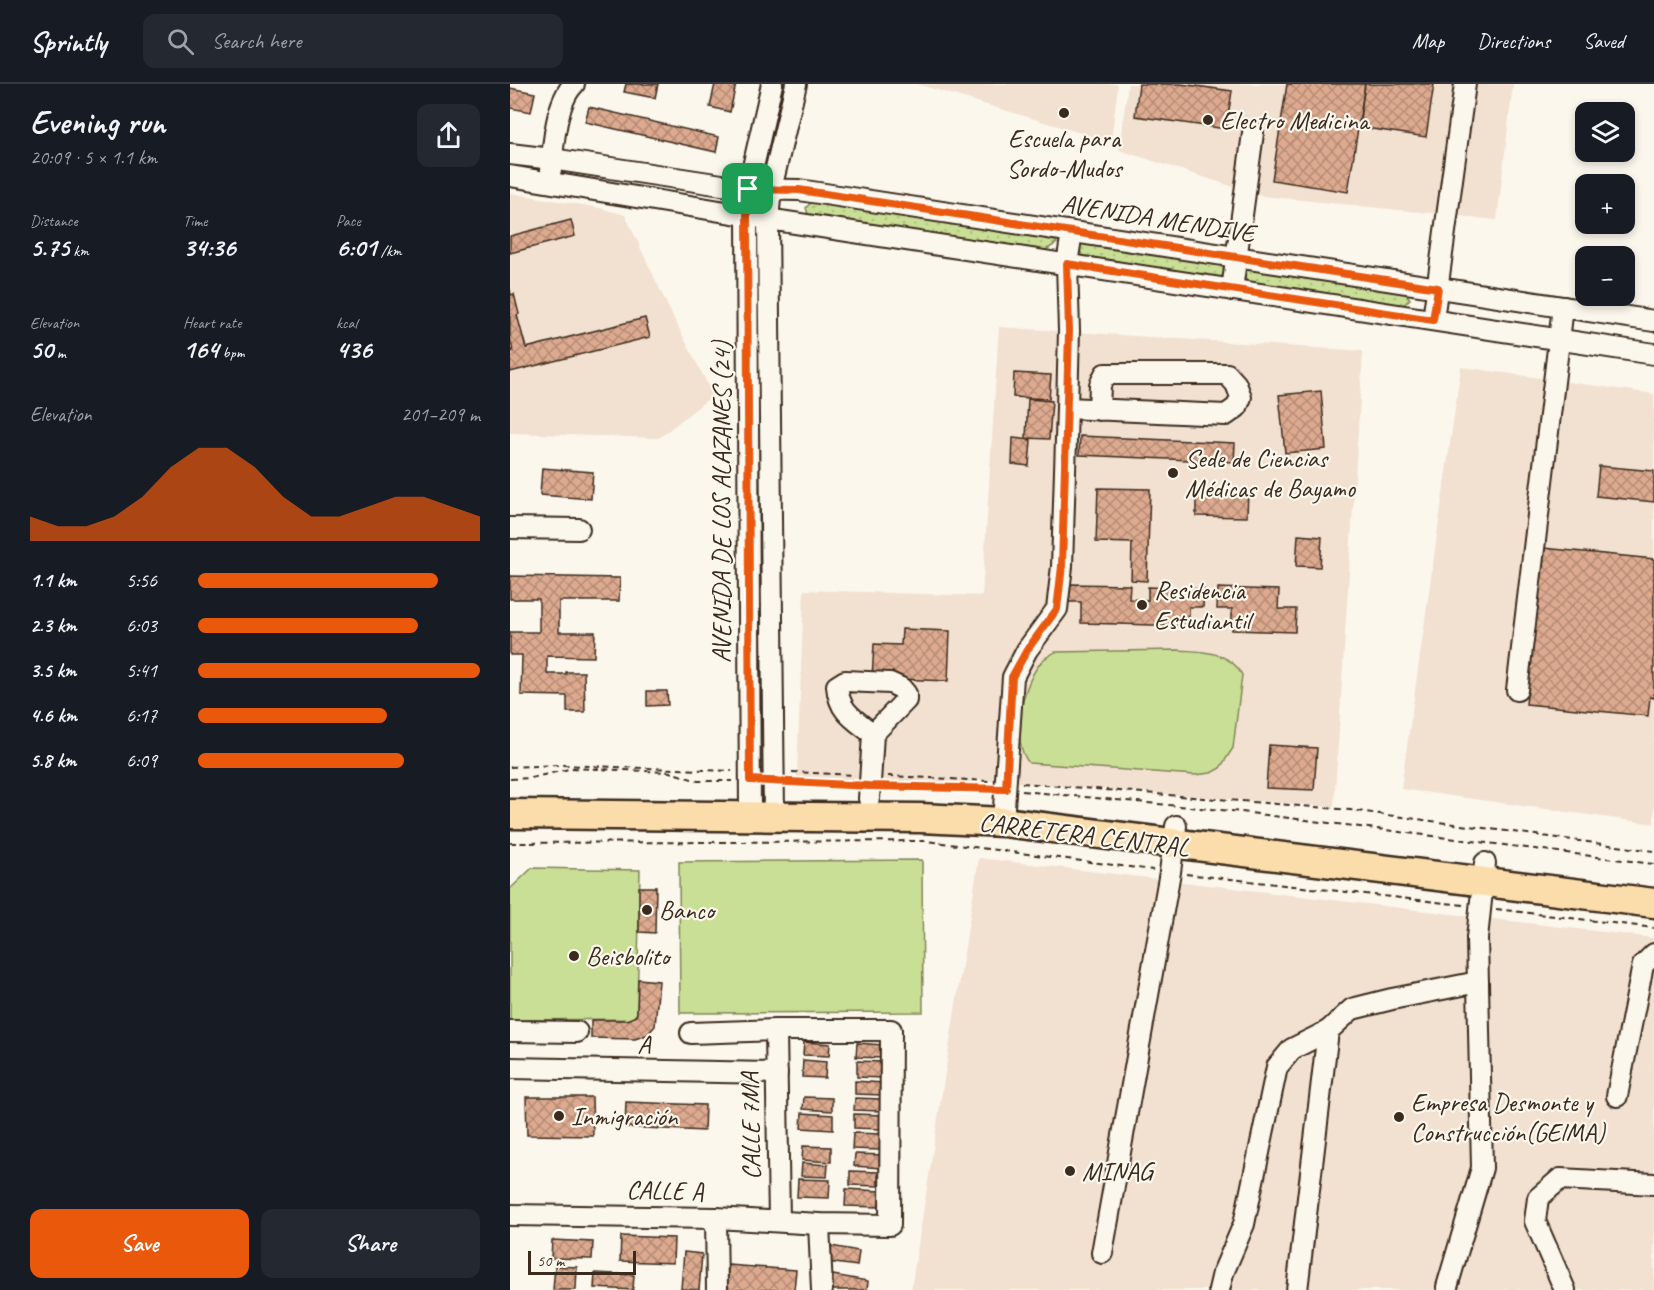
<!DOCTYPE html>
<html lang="en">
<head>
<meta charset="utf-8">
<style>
  :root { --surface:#171b24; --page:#242831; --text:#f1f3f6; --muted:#9ea1a6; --line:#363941; --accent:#ea580c }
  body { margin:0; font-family:Caveat,sans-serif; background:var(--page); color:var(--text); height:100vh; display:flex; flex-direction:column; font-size:22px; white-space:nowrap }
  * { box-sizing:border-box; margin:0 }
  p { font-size:20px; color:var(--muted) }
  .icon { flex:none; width:33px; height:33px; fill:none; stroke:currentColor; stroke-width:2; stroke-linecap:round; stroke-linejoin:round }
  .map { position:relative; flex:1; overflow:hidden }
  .side { display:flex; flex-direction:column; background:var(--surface); width:510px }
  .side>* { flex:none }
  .controls { position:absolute; left:1065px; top:18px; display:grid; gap:12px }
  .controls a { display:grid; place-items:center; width:60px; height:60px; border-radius:12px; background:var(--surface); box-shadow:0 3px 9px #0003; font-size:30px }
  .scale { position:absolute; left:18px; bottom:15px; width:108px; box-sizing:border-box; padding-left:6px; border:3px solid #3b2a1e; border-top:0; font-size:16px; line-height:21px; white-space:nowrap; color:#3b2a1e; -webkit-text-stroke:4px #fbf7ec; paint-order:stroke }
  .pin { position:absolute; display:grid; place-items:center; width:51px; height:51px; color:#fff; margin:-26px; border-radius:12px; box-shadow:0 3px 9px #0006 }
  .round { display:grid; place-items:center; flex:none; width:63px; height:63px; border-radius:12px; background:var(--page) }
  .summary { display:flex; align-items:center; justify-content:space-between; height:102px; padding:0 30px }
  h1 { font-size:33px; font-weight:800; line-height:45px }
  .stats { display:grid; grid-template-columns:repeat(3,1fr); gap:9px; height:102px; padding:6px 30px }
  .stats div { display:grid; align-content:center }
  .stats b { font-size:26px; font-weight:800 }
  .stats small { font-size:16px; font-weight:400 }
  .stats p { font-size:16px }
  .chart { height:168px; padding:12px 30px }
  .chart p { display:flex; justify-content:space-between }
  .chart svg { width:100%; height:108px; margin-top:6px; fill:var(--accent); opacity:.7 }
  .primary-button { display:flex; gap:12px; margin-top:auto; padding:12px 30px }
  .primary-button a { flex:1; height:69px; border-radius:12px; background:var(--accent); color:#fff; font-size:24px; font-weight:800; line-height:69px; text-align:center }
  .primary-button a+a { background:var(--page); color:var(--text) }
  ul { padding:0 30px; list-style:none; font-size:20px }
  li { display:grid; grid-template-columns:96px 72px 1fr; align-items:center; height:45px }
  li i { height:15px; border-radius:8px; background:var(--accent) }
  header { display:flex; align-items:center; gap:36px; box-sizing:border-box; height:84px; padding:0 30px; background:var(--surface); border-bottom:2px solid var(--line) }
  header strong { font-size:28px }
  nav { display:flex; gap:33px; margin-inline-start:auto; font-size:21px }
  .search { width:420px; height:54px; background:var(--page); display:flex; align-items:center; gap:15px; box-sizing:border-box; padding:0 21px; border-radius:12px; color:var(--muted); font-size:22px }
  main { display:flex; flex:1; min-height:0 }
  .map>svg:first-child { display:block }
  .built { fill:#f2e0d0 }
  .green { fill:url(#green-dots); stroke:#82845a; stroke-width:1.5 }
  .pitch { fill:#c9df95; stroke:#82845a; stroke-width:1.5 }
  .building { fill:url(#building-cross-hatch); stroke:#3b2a1e; stroke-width:1.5 }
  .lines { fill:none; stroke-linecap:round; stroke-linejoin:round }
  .minor-casing { stroke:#3b2a1e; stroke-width:24 }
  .highway-casing { stroke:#3b2a1e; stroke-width:33 }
  .path { stroke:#3b2a1e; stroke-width:2; stroke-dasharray:6 4.5; stroke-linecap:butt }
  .minor { stroke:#fbf7ec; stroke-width:20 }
  .highway { stroke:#fbddab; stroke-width:28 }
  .route-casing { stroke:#fff; stroke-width:12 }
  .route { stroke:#ea580c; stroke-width:8 }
  .poi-dot { fill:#3b2a1e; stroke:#fbf7ec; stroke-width:2 }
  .labels { text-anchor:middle; stroke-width:4.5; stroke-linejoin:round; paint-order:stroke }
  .poi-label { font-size:26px; fill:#3b2a1e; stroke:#fbf7ec; text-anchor:start }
  .street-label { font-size:26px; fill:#3b2a1e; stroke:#fbf7ec }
</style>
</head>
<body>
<header>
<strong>Sprintly</strong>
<div class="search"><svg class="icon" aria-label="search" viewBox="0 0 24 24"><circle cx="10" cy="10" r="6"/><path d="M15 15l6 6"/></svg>Search here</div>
<nav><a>Map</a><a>Directions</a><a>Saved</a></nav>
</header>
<main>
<section class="side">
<div class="summary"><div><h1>Evening run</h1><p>20:09 · 5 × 1.1 km</p></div><a class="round"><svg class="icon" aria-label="share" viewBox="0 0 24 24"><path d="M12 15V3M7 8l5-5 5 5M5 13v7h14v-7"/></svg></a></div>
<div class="stats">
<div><p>Distance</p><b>5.75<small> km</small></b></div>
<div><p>Time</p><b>34:36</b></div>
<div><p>Pace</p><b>6:01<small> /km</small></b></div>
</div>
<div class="stats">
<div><p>Elevation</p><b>50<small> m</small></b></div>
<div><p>Heart rate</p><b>164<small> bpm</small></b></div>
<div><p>kcal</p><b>436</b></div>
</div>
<div class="chart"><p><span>Elevation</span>201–209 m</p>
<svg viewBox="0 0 160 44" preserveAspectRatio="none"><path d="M0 44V34L10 38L20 38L30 34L40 26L50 14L60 6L70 6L80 14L90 26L100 34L110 34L120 30L130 26L140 26L150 30L160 34V44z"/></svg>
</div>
<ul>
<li><b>1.1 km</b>5:56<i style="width:85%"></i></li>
<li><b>2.3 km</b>6:03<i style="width:78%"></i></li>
<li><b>3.5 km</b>5:41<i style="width:100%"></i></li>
<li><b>4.6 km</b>6:17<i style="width:67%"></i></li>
<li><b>5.8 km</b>6:09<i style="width:73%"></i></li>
</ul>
<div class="primary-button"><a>Save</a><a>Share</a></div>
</section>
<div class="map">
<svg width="1144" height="1206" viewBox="0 0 1144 1206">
  <defs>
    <pattern id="green-dots" width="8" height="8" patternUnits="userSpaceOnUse" patternTransform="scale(1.5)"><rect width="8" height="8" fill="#c9df95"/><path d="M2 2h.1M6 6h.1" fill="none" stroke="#aec080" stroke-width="1.8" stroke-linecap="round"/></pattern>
    <pattern id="building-cross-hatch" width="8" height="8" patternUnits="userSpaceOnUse" patternTransform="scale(1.5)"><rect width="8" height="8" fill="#ddaa90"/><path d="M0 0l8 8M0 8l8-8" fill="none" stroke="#b48b75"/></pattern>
  </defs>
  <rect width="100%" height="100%" fill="#fbf7ec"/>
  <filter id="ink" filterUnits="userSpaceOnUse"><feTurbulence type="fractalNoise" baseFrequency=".0167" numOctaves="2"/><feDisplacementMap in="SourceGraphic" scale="12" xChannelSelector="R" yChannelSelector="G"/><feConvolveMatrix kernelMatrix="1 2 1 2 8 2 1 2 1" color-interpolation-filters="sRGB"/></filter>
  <g filter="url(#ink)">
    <g class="built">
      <polygon points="407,0 608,0 601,58"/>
      <polygon points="618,0 1003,0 987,136 752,112 609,66"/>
      <polygon points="0,109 90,124 115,131 161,229 203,311 149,354 0,349"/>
      <polygon points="489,243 853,267 824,723 465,695 464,700 287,694 294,506 472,512"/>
      <polygon points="951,283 1144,310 1144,740 891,705"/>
      <polygon points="469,774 1144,854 1144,1206 401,1206"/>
    </g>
    <g class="green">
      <polygon points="302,117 535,147 547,159 536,166 299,133 296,124"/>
      <polygon points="577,154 716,174 718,185 710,194 573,173 567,160"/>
      <polygon points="740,179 891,203 900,215 891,223 737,198 731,185"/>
    </g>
    <g class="pitch">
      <path d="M668 566C691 567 720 567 732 591L723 664 710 684 701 689 685 691 519 679C499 656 513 596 533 576 536 573 541 571 545 568Z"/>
      <polygon points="412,776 413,928 170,929 169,778"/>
      <polygon points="22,784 130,786 127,929 122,935 0,936 0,805"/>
    </g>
    <g class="building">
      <polygon points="116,0 148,0 145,14 114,8"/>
      <polygon points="205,0 226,0 220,28 200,23"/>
      <polygon points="629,0 671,0 722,7 716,45 625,32"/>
      <polygon points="777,0 855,0 838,108 762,96"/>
      <polygon points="855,0 924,0 916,53 849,43"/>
      <polygon points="0,4 25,9 21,28 0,24"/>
      <polygon points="79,23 209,53 206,68 75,38"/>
      <polygon points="61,136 65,152 0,169 0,152"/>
      <polygon points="0,205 1,211 4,210 9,230 7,231 16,264 135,234 140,253 0,288 0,268 3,267 0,254"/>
      <polygon points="504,289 541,291 539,315 503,313"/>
      <polygon points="811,307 816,365 775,369 769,311"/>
      <polygon points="518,315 542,317 539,355 516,354"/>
      <polygon points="570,352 725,359 724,378 569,371"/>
      <polygon points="503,354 521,356 519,382 502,380"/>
      <polygon points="1089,382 1144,387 1144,418 1086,412"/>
      <polygon points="32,384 83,388 81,415 30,411"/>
      <polygon points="588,404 640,405 637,497 621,496 622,459 586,458"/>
      <polygon points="686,406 738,407 737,433 686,432"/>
      <polygon points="788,451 812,453 810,483 786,482"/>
      <polygon points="1033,464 1144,475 1144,614 1140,613 1138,632 1016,620"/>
      <polygon points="0,492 110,494 109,517 49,517 49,548 85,548 84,573 37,572 37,590 56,590 56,588 74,588 75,628 57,628 57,612 11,611 12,571 0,571 0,548 29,548 29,515 0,515"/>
      <polygon points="559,500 620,501 619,515 638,516 638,503 694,505 693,523 679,523 679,542 571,539 571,518 558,518"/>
      <polygon points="708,504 769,506 768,525 786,525 785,548 722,546 722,525 707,525"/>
      <polygon points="392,545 440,547 438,597 362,594 364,560 391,561"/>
      <polygon points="137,607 157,607 158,621 137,622"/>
      <polygon points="759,661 807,664 804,706 756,704"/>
      <polygon points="129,803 146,803 145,849 129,848"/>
      <polygon points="128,895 149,897 145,942 137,951 125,955 81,954 81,936 117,936 126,932 127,929"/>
      <polygon points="294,958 320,960 319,972 293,971"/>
      <polygon points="347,959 373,961 373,974 346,973"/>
      <polygon points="293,976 316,978 315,994 292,993"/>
      <polygon points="347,977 374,978 373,994 347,993"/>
      <polygon points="345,997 373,999 372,1011 345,1010"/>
      <polygon points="16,1013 82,1013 83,1052 17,1051"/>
      <polygon points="294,1013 322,1014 322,1027 293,1025"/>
      <polygon points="345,1014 371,1015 370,1027 344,1026"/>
      <polygon points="116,1018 195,1021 194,1047 115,1043"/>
      <polygon points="292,1029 323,1031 323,1046 291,1044"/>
      <polygon points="344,1030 372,1031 371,1045 344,1044"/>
      <polygon points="343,1049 371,1050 370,1066 342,1065"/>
      <polygon points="293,1062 321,1063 321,1078 292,1076"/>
      <polygon points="345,1070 373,1071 372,1084 344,1082"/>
      <polygon points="292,1079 318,1081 317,1093 291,1092"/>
      <polygon points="340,1087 368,1088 368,1102 340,1101"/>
      <polygon points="288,1095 320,1096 319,1114 287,1113"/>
      <polygon points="336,1105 370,1107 369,1123 335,1122"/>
      <polygon points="111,1152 164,1154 163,1179 110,1177"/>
      <polygon points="42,1156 83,1158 82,1175 41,1174"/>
      <polygon points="321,1162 349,1167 347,1182 318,1178"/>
      <polygon points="174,1168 192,1170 189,1206 171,1205"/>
      <polygon points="218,1181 286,1186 284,1206 217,1206"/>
      <polygon points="45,1182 67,1183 66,1206 43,1206"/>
      <polygon points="85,1189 124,1191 123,1206 84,1204"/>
      <polygon points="323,1191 358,1197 357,1206 320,1206"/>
    </g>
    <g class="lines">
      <g class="minor-casing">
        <g id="minor">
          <polyline points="0,70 42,75 238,105 289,106 1144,237"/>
          <path d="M41 86C43 61 46 18 64 0"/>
          <polyline points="0,92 258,135 1144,270"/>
          <polyline points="722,206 743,49"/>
          <polyline points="923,236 955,0"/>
          <polyline points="557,324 716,331 727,323 731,313 726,300 717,290 595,290 590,301 589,326"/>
          <polyline points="0,444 69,445"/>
          <polyline points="1007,606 1053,223"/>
          <path d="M359 715 363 650 396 616V610L391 604 380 599 335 597 327 602C329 628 344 635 363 650"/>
          <polyline points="240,732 237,131 238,105 262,0"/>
          <polyline points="264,732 258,135 261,105 286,0"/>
          <polyline points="493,738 503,593 517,566 547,525 552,482 557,324 559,247 557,180 562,148"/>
          <polyline points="266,946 269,1137"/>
          <polyline points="0,947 67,948"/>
          <polyline points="0,984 267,989"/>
          <polyline points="1107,1012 1133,881 1144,870"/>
          <polyline points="0,1131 206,1134 309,1140 380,1141 381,946 266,946 181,949"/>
          <polyline points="206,1134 207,1206"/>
          <polyline points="309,1140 312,1206"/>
          <polyline points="592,1169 660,788 666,742"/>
          <polyline points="937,1203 972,1084 967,854 975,779"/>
          <polyline points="709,1206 713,1189 734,1140 767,983 782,965 818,947"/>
          <polyline points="787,1206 818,947 842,925 882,915 968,898"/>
          <polyline points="1055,1206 1025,1137 1028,1114 1050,1095 1144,1100"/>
        </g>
      </g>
      <g class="highway-casing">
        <polyline id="highway" points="0,730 411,734 493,738 1144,819"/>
      </g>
      <g class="path">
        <polyline points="0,683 49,681 222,687"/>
        <polyline points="282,688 345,691"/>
        <polyline points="378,692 480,697"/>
        <polyline points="0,695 21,694 63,684 160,688 188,697 222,697"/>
        <polyline points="281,699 345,701"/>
        <polyline points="512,699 840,726 1144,767"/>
        <polyline points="377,702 479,705"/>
        <polyline points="512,707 732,728 1144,780"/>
        <polyline points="0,759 416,757 643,786"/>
        <polyline points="676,790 953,821"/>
        <polyline points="986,825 1144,844"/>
      </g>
      <use href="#minor" class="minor"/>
      <use href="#highway" class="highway"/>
    </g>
  </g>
  <g class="lines" filter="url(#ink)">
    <g class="route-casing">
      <polygon id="route" points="238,105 289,106 928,204 923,236 557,180 559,248 552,482 547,525 517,566 502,593 496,705 359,702 240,696 237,131"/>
    </g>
    <use href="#route" class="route"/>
  </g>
  <g class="poi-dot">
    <circle cx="554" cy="29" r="6"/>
    <circle cx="698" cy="36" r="6"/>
    <circle cx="663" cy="389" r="6"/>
    <circle cx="632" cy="521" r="6"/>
    <circle cx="137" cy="826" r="6"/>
    <circle cx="64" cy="872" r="6"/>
    <circle cx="49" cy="1032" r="6"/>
    <circle cx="889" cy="1033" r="6"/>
    <circle cx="560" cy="1087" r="6"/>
  </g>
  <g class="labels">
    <g class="poi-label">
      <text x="710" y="45">Electro Medicina</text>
      <text x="554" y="63" text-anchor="middle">Escuela para<tspan x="554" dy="30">Sordo-Mudos</tspan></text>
      <text x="675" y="383">Sede de Ciencias<tspan x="675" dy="30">Médicas de Bayamo</tspan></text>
      <text x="644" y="515">Residencia<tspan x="644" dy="30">Estudiantil</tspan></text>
      <text x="149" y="835">Banco</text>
      <text x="76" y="881">Beisbolito</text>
      <text x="901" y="1027">Empresa Desmonte y<tspan x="901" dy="30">Construcción(GElMA)</tspan></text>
      <text x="61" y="1041">Inmigración</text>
      <text x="572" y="1096">MINAG</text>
    </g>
    <g class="street-label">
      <text transform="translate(648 134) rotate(9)" y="9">AVENIDA MENDIVE</text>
      <text transform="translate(211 418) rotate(-90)" y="9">AVENIDA DE LOS ALAZANES (24)</text>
      <text transform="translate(574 750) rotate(7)" y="9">CARRETERA CENTRAL</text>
      <text transform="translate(134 960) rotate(1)" y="9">A</text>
      <text transform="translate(240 1042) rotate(-91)" y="9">CALLE 7MA</text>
      <text transform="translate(155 1106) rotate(1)" y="9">CALLE A</text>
    </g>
  </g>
</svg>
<div class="controls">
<a><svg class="icon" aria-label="layers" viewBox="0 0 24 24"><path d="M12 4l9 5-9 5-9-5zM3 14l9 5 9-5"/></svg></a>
<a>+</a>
<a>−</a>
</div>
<div class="scale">50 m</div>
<div class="pin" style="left:238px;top:105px;background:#1e9e55"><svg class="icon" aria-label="arrive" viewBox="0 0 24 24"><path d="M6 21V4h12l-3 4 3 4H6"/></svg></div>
</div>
</main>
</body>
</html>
